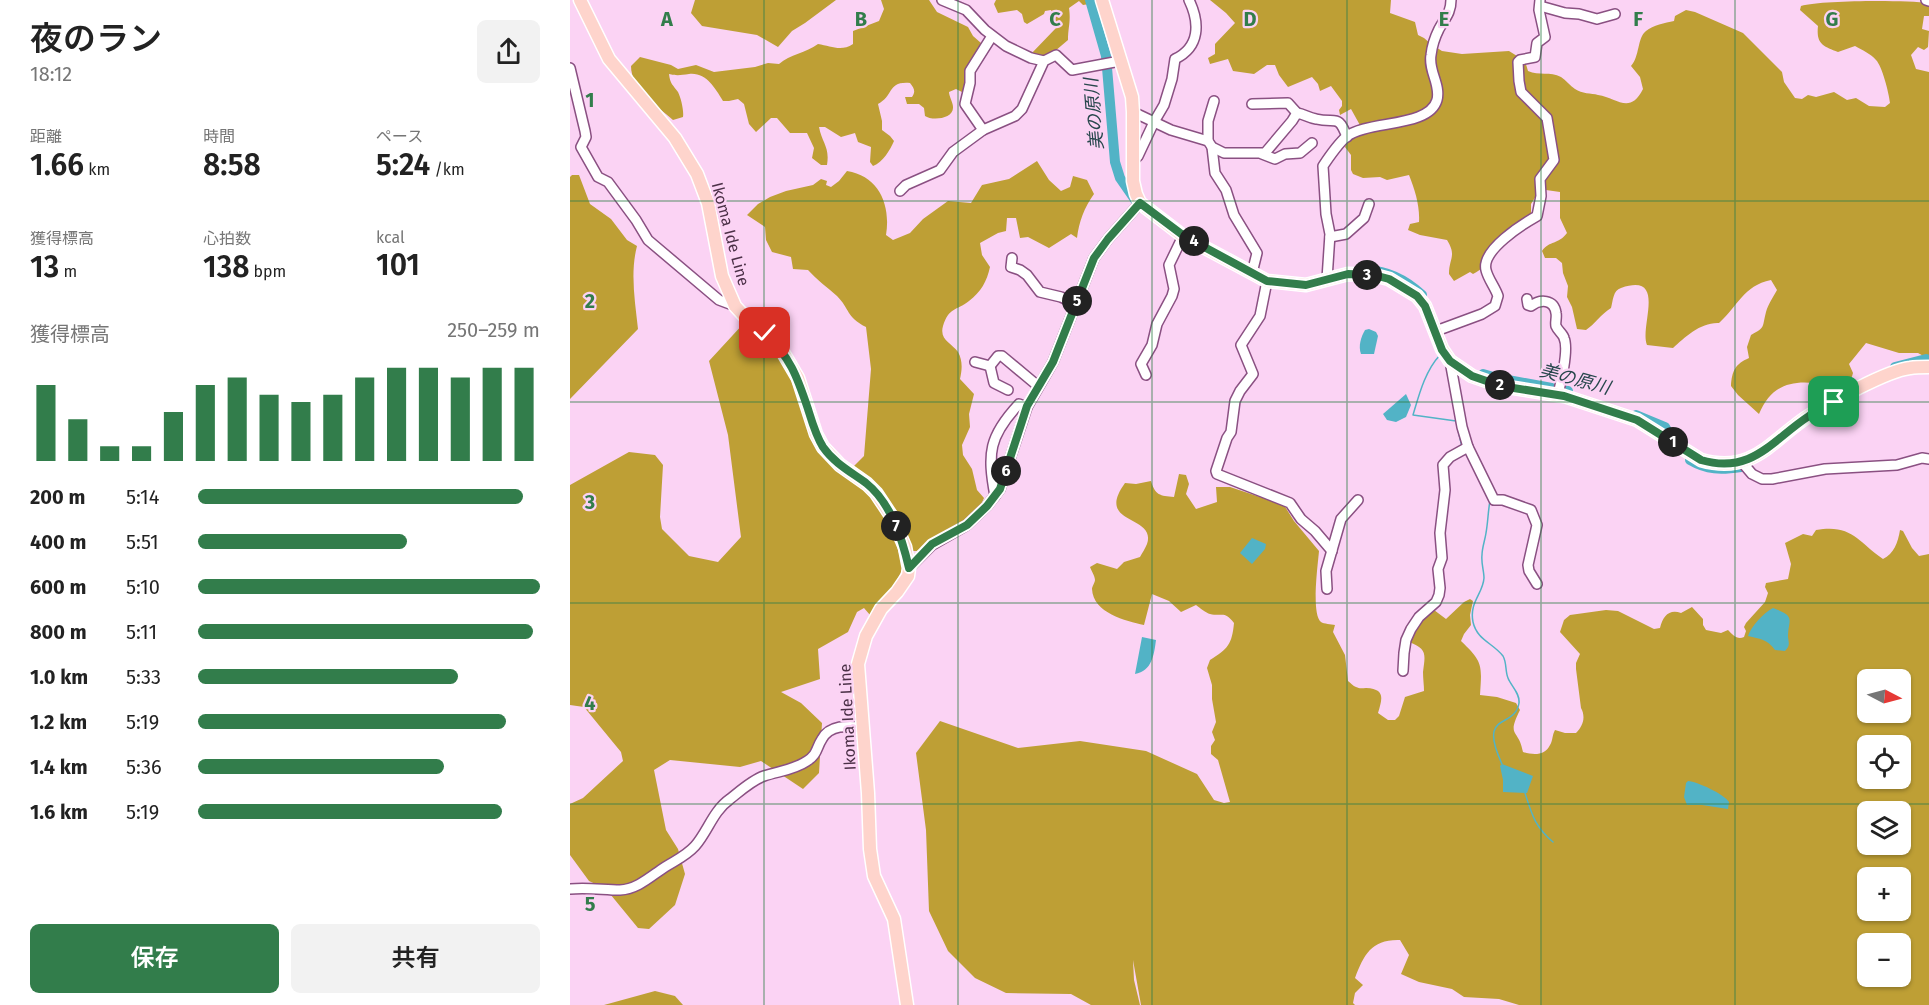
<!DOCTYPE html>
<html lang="ja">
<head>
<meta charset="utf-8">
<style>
  :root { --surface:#fff; --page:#f2f2f2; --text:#222; --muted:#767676; --accent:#327d4b }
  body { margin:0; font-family:"Fira Sans","Noto Sans JP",sans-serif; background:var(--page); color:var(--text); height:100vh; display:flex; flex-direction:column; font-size:22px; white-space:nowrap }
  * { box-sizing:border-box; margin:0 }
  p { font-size:20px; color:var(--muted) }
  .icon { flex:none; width:33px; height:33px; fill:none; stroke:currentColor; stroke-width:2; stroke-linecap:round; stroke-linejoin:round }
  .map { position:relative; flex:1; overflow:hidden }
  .drawer { display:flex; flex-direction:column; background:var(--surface); width:570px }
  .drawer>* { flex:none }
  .needle { width:39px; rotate:96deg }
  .fabs { position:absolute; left:1287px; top:669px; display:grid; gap:12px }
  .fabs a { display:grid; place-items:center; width:54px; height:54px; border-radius:9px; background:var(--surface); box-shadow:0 2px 4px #0004; font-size:30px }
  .pin { position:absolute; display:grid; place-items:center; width:51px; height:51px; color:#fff; margin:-26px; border-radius:12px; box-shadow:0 3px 9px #0006 }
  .km { position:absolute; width:30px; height:30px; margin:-15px; border-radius:50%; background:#222; color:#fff; font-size:16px; line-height:30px; text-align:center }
  .round { display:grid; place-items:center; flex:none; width:63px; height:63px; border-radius:9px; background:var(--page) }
  .overview { display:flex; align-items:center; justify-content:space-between; height:102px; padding:0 30px }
  h1 { font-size:33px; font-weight:600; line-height:45px }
  .figures { display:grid; grid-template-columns:repeat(3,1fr); gap:9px; height:102px; padding:6px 30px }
  .figures div { display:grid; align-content:center }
  .figures b { font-size:30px; font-weight:600 }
  .figures small { font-size:16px; font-weight:400 }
  .figures p { font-size:16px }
  .chart { height:168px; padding:12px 30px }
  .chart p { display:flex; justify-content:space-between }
  .chart svg { width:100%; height:108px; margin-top:6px; stroke:var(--accent); stroke-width:6 }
  .action { display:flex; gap:12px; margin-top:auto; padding:12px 30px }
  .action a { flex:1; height:69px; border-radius:9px; background:var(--accent); color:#fff; font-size:24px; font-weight:600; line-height:69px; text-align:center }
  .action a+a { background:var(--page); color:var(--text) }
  ul { padding:0 30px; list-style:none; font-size:20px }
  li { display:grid; grid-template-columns:96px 72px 1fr; align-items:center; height:45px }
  li i { height:15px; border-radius:8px; background:var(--accent) }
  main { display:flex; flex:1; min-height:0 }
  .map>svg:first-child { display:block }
  .forest { fill:#be9f35; fill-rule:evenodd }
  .water { fill:#52b3c6 }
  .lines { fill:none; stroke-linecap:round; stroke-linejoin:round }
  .stream { stroke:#52b3c6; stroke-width:1.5 }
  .river { stroke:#52b3c6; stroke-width:10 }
  .minor-casing { stroke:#8a5082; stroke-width:12 }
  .major-casing { stroke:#fff; stroke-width:15 }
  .minor { stroke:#fff; stroke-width:9 }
  .major { stroke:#fed4cc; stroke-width:12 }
  .route-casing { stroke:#fff; stroke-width:12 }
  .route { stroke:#327d4b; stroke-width:8 }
  .grid { fill:none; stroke:#327d4b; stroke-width:1.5; stroke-opacity:0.55 }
  .labels { text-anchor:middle; stroke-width:4.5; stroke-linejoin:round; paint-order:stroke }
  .street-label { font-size:16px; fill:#4b3047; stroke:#fbd3f4 }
  .water-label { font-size:18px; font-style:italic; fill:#28474d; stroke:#fbd3f4 }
  .grid-label { font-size:20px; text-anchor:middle; font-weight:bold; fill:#327d4b; stroke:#fbd3f4; stroke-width:4.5; stroke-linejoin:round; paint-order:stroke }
</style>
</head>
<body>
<main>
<section class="drawer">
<div class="overview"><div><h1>夜のラン</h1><p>18:12</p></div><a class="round"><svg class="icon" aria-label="share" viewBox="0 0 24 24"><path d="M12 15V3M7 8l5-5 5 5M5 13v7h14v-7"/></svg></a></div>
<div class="figures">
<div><p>距離</p><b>1.66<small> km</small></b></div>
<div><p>時間</p><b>8:58</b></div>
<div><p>ペース</p><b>5:24<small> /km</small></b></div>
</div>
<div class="figures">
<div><p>獲得標高</p><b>13<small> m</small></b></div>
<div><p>心拍数</p><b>138<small> bpm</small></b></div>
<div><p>kcal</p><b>101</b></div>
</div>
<div class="chart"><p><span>獲得標高</span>250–259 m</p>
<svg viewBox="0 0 160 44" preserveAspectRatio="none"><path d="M5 44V13M15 44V27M25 44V38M35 44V38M45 44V24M55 44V13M65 44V10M75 44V17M85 44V20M95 44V17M105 44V10M115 44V6M125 44V6M135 44V10M145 44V6M155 44V6"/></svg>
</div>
<ul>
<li><b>200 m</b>5:14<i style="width:95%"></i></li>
<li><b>400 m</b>5:51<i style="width:61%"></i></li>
<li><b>600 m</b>5:10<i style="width:100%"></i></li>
<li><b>800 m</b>5:11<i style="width:98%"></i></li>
<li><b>1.0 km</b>5:33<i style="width:76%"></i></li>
<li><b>1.2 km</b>5:19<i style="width:90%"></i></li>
<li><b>1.4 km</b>5:36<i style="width:72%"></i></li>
<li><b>1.6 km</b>5:19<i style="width:89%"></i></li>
</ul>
<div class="action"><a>保存</a><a>共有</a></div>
</section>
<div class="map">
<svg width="1359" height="1005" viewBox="0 0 1359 1005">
  <rect width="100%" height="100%" fill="#fbd3f4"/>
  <g class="forest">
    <polygon points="125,0 266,0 235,23 222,31 208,47 187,35 132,26 121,13"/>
    <path d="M311 0H359L367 12 398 27 403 36 411 43V50L396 89 392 92 386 89 379 92C379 96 383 103 383 107 384 119 362 121 355 116L354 108 349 104H337L335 97H342C346 91 344 88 340 83 317 81 324 96 308 104L312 121V130L320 136 324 141C320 150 313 162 303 166L300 162 301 147 288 142 285 133 271 137 255 127H249C252 143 260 147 257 165H251L242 158 244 148 237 133H220L207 118H201L186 132 179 124 174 104 168 99 159 101H153C145 88 136 72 119 74 111 75 107 76 99 74 100 84 103 85 108 92 111 98 114 111 113 117L103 120C87 106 61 89 61 66L70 57 101 65 108 69 126 65 144 72 185 67 198 63 209 64C220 54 236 53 248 44 261 46 271 52 283 44V31L309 21 314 9Z"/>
    <path d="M426 0H518L519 4 513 5 509 1 499 8C501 22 498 27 498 40L478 57 460 55 486 28 481 10 475 11 474 14 457 24 454 22 452 14 447 10 428 13 424 4Z"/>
    <path d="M640 0H821L820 13 845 22 848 35 854 38 861 44 872 51 892 54 939 51 955 61 958 71C969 76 980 71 991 77 996 80 1000 86 1005 89 1012 94 1021 93 1028 95 1047 98 1060 115 1073 89L1070 77 1061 66C1070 56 1067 38 1076 31 1083 25 1095 23 1104 21L1105 16 1116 10 1125 12 1173 33 1212 72 1214 82 1225 98 1232 99 1238 95 1246 97 1264 92 1277 100 1286 98 1299 106 1315 107 1320 103C1319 93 1312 66 1306 60 1301 54 1292 50 1285 46L1268 52C1253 46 1246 44 1248 26L1230 10 1231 6C1253 0 1334 0 1359 3V16H1354L1352 29 1359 31 1358 47 1354 50 1348 47 1341 55 1346 69 1359 72V359L1348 353H1329L1296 343 1279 364 1283 373C1281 382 1273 390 1263 389 1257 388 1252 383 1245 383 1217 380 1200 388 1189 414L1168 395 1161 386C1162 371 1165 364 1179 358L1177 347 1181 335C1196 327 1192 327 1196 312 1198 305 1203 297 1207 290L1201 280C1173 286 1168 306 1149 323 1131 322 1115 337 1103 348L1077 345C1069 327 1098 272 1051 288 1043 290 1043 301 1041 308 1031 314 1025 324 1016 330L1007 329 1002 307 997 297 998 286 993 273 992 263 986 258H975L972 251C980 240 988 245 997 233L990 218V192L976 190 966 196 961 204V213C956 220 949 222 944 228 931 243 921 265 903 274L900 272 884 281 879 274C879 258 887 256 877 240L850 235 838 230 840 224 849 222C850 206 845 190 839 175L817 180 810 177 793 178 783 174 781 170V155L775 147 778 139 791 127 781 109 770 115 769 110 772 106V101L761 86 750 91 748 84 742 77 718 87 709 75 705 65H697L684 74 663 71 658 59 640 64 638 58 645 54V44L665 23 656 13Z"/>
    <path d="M467 161 479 180 491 191 500 187 503 176 517 180 524 194C514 208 509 222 507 238L501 234 479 248 458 237 450 238 446 218H437L436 231 428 233 410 243 412 255 420 267C417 281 411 292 399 301 386 311 379 307 373 326 369 340 382 343 388 352 393 361 392 370 390 379L404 394 399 414 400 427 392 445 393 455 402 469 407 490 414 498C406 520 367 537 347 551H340C331 576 319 596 300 615L294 608 287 612 278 632 248 649 250 679 211 692 231 703 252 723 249 773 233 789 191 761 170 767 100 760 84 770 96 830 108 849 115 874 105 905 79 929 68 928 36 889 19 881 0 855V804L13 798 53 761 51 752 14 707 0 705V485L59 452 85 455 93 465 90 517 92 529 119 556 148 562 171 537 158 435 139 361 174 323 212 357 235 408 250 451 264 468 278 472 294 456 301 369 296 327C276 317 280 309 267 296 257 287 247 280 238 270L223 269 221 257 202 252 196 240 195 227 177 215 188 204 200 197 216 191 243 185 251 179 257 181 256 185 261 187 269 181 277 171C309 176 321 205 316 235L323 240 340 233 353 219 378 201 401 203 412 185 439 179Z"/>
    <path d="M2 175H9L20 204 41 219 57 240 67 246C60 273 65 301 68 329L0 399V177Z"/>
    <path d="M609 474 616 475 619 484 616 494 626 509 647 502 646 487H660L714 505 724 521 749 551C748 564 741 614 751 622 754 624 761 624 765 625L763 632 775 655 778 681C781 683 783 686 786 687 790 689 792 688 796 688 816 689 812 699 808 713L818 720H825L829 716 835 697 854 691C854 685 853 679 853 672 855 655 858 649 839 642 846 629 852 619 864 610L876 619 894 602 900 599 903 601 900 615 901 625 894 634 891 641C913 662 912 665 910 695L927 697 946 703 950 710C936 738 949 728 953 752 963 755 975 756 980 745 983 740 982 735 985 730L995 733H1006C1013 726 1016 717 1011 708L1006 669V663L1010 654 990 632 994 620 1000 615 1036 610 1048 611 1084 629 1090 628C1093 616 1099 609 1111 613L1122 607 1133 619V625L1136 630 1151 633 1158 630C1163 635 1167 640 1174 637L1176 631 1174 627 1176 623 1195 602 1198 593 1195 587 1196 583 1218 579 1221 564 1215 543 1233 534 1242 536 1246 530C1282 524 1287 541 1313 559 1324 554 1328 542 1330 530L1333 531 1342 548 1349 556 1359 554V1005H949L929 999 894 997 882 989 849 982 831 974 839 955 830 940C802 939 794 954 785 978L793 985 785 993 783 1003 785 1005H571L563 960 564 980 570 1005H521L501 994 436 993 405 978 378 951 359 911 356 830 346 753 370 721 448 748 510 741 576 751 627 774 644 800 654 803 660 802 648 760 641 754V746L645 740 642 732 646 722 642 699V685L637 668 640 660C658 649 662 644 664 623 654 610 653 617 640 614 636 613 630 608 626 605L611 612 599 601 582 594 574 625C556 621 523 613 522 589 522 587 525 582 525 580 525 576 521 570 520 567L527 563 547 569 554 562 570 557C572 553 575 549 577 544 587 514 524 526 555 483L566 484 581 481C585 495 590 496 604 497ZM1298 680H1330V712H1298ZM1298 746H1330V778H1298ZM1298 812H1330V844H1298ZM1298 878H1330V910H1298ZM1298 944H1330V976H1298Z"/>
    <polygon points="85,991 105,996 113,1005 34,1005"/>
  </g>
  <g class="water">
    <path d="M799 329 806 332 808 336 804 354H791C788 346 791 337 795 330Z"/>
    <polygon points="836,394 841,405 836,417 826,422 817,420 813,414"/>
    <polygon points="682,538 696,544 695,549 682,564 670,553"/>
    <path d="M1203 608C1227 617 1218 619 1218 637 1219 644 1220 646 1215 651L1205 650C1197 639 1190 639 1178 636 1181 627 1193 613 1203 608Z"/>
    <path d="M572 637 586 640C584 655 582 671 565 674Z"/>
    <polygon points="932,764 963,776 957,793 933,792 933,780 930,766"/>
    <path d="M1118 781C1128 782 1154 794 1159 802L1158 809 1132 805H1117L1114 797 1116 783Z"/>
  </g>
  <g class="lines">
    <g class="stream">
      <path d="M870 355C855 371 849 395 843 415L886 421 892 447"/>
      <path d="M920 501C918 511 918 522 916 533 915 540 912 548 912 555 911 563 914 571 914 578 913 594 899 602 903 622 907 640 923 643 933 656 937 663 935 671 938 678 941 686 950 693 949 703 945 730 907 710 932 764"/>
      <path d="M955 793C962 815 965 827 983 842"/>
    </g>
    <g class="river">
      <polyline points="520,0 536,56 545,162 550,178 568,204"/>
      <path d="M797 270C819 271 836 280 852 295"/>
      <polyline points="1325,367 1356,359 1359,360"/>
      <polyline points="913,374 927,378 998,391"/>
      <polyline points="1066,415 1095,427 1099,434"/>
      <path d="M1120 460C1137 470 1151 470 1171 467"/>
    </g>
    <g class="minor-casing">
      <g id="minor">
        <polyline points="372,0 396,10 415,30 436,46 461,58 474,61"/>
        <polyline points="1356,0 1359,1"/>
        <polyline points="970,6 995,13 1009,14 1027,19 1045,14"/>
        <polyline points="0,68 15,131 16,137 11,147 28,177 38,182 66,220 78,240 149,300 165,306"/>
        <polyline points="682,104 718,103 727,113"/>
        <path d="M563 112 601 130 638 141 642 147 654 153H695L722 121 727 113C734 114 739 118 746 119 766 124 768 113 777 137"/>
        <polyline points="413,130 395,104 400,83 400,71 422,36"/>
        <polyline points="638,141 638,121 644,101"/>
        <polyline points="642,147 645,173 656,190 664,215 687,253 682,273"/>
        <polyline points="692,154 705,159 715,154 730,153 742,143"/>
        <path d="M562 162 568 156 584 122 594 105 602 79 605 59C630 47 630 23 619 0"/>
        <polyline points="330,191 336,185 370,170 383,152 413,130 445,116 452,109 474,61 486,55 502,70 550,61"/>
        <polyline points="760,237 776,234 794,218 799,204"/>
        <polyline points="442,258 441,267 450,270 457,275 470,292 491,297 506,304"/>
        <path d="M757 279 760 234 756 214 753 166C759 157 768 144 776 137 797 120 859 128 867 100 871 84 858 71 861 55 862 46 865 37 869 29 875 18 881 13 881 0"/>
        <polyline points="697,281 690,316 671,345 683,374 670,391 665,401 661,432 657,438 646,471 647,474 720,503 731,519 745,531 762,551"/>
        <path d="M957 299 958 305 961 306C970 299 984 299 986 313 987 317 985 323 986 326 988 331 993 334 994 338 999 349 991 382 988 394"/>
        <path d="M866 331 912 314 925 306 928 296C925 287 918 279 916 270 911 250 953 224 967 216L971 196 970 179 984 160 977 118 951 92 949 81 948 62 950 60 965 57 967 43 975 37 969 10 970 0"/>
        <polyline points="880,361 892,427 898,447 924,500 933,500 961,510 967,525 958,565 959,571 967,584"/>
        <polyline points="405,362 420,366 428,356 432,356 468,386"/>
        <polyline points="420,366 424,383 438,390"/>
        <polyline points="576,375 571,364 582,345 587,324 602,296 604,289 599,265 613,236"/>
        <polyline points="1171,461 1182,474 1192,479 1202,479 1255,469 1327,465 1352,458 1359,459"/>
        <path d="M425 496C417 453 419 436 449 404L457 407"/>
        <polyline points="339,568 362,545 397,525 417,506 430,489 457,407 483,362 524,258 538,239 570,203"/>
        <polyline points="757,589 756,571 771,519 788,500"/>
        <polyline points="833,671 834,653 836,640 841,629 849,617 866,602 869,595 870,588 868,569 872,558 870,533 875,490 873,465 880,457 898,447"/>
        <path d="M0 889C17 887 34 890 50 890 68 889 81 876 95 867 106 860 116 856 125 846 138 831 143 811 160 799 169 792 182 780 194 776 209 771 224 770 237 761 248 754 246 748 252 739 260 724 279 726 293 727"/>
      </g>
    </g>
    <g class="major-casing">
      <g id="major">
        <polyline points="10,0 39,59 105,138 127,174 138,203 152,276 165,306 176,318 195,333 211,349 228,378 246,434 253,447 270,465 297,484 306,493 322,517 335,547 339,568 338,576 327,592 311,609 296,636 288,664 298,793 300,849 304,876 324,919 337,1005"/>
        <path d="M532 0 562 97 563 112V181L566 194 570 203 613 236 697 281 736 285 778 274 804 275 819 279 847 296 855 306 872 349 880 361 902 376 931 386 994 396 1067 420 1131 460C1184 475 1202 439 1240 415 1263 401 1316 371 1340 368 1346 367 1353 367 1359 367"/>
      </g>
    </g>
    <use href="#minor" class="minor"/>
    <use href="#major" class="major"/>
  </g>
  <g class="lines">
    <g class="route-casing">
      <path id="route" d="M195 333C220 357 227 376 238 409 242 422 246 436 253 447 264 463 281 472 296 483 321 503 332 538 339 568L362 544 397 525 417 506 430 489 457 406 483 362 524 258 538 239 570 203 614 236 697 281 736 285 778 274 804 275 819 279 847 296 855 306 872 350 880 361 902 376 931 386 994 396 1067 420 1131 460C1182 475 1202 440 1239 416 1247 410 1256 406 1264 402"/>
    </g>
    <use href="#route" class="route"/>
  </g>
  <path class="grid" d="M194 0V1005M388 0V1005M582 0V1005M777 0V1005M971 0V1005M1165 0V1005M0 201H1359M0 402H1359M0 603H1359M0 804H1359"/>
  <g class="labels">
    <g class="street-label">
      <text transform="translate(161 234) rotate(75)" y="6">Ikoma Ide Line</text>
      <text transform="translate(277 717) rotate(-93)" y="6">Ikoma Ide Line</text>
    </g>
    <g class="water-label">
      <text transform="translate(524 114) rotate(-95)" y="6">美の原川</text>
      <text transform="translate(1005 379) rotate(15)" y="6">美の原川</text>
    </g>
  </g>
  <g class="grid-label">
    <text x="97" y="26">A</text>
    <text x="291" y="26">B</text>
    <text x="485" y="26">C</text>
    <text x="680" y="26">D</text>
    <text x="874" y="26">E</text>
    <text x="1068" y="26">F</text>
    <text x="1262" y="26">G</text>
    <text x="20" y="107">1</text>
    <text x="20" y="308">2</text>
    <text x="20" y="509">3</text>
    <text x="20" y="710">4</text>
    <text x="20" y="911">5</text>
  </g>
</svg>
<div class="fabs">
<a><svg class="needle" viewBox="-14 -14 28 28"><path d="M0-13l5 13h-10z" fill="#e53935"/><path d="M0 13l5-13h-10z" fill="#767676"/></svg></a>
<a><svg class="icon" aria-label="locate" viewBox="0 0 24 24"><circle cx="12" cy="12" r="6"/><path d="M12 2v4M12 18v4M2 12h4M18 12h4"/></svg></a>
<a><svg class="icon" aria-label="layers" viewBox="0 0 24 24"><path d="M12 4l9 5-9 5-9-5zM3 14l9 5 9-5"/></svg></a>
<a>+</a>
<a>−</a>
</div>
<div class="pin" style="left:1264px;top:402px;background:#1e9e55"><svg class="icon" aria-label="arrive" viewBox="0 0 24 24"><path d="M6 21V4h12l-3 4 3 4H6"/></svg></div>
<div class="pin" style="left:195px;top:333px;background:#d93025"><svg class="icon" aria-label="check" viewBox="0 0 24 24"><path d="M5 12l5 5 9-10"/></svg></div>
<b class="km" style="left:1103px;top:442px">1</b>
<b class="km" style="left:930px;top:385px">2</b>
<b class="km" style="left:797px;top:275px">3</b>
<b class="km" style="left:624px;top:241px">4</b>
<b class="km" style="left:507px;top:301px">5</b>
<b class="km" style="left:436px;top:471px">6</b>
<b class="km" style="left:326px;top:526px">7</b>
</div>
</main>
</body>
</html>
